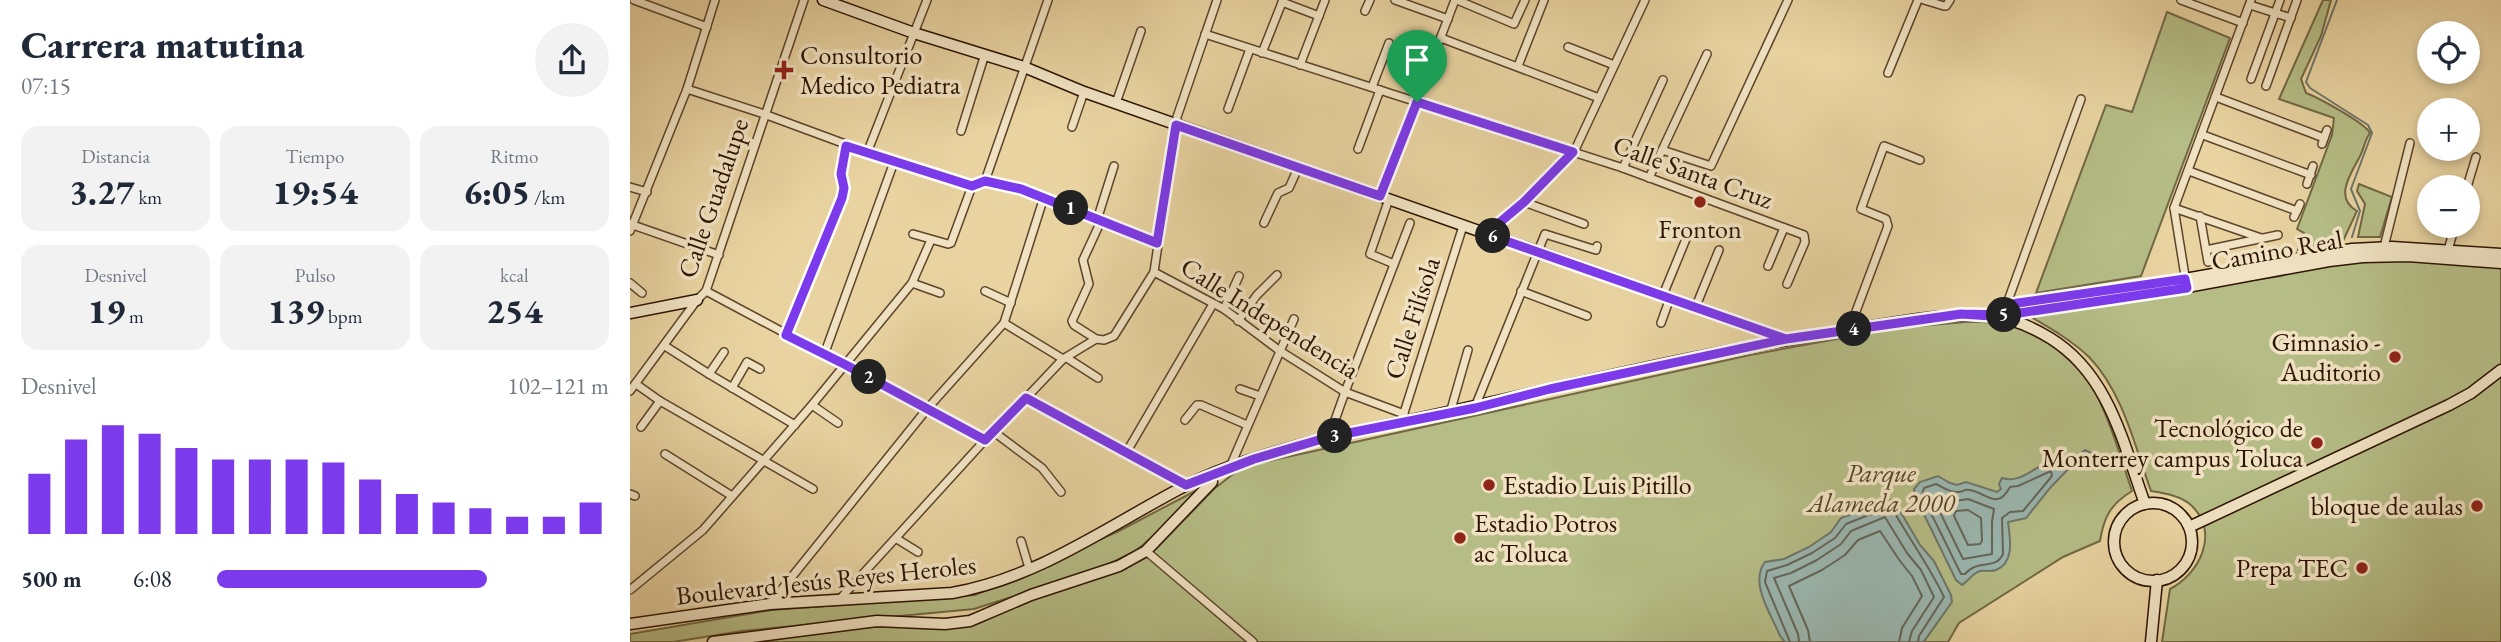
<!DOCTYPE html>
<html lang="es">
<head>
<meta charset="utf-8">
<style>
  :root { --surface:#fff; --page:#f2f2f3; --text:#1f2937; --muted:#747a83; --accent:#7c3aed }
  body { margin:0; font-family:"EB Garamond",serif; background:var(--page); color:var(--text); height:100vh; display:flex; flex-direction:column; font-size:26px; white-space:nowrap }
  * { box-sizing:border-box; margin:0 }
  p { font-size:23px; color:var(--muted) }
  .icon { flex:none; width:38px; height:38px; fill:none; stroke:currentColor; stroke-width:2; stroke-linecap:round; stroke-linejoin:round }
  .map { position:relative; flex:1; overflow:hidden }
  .panel { display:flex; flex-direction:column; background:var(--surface); width:630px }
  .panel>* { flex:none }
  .buttons { position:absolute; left:1787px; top:21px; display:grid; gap:14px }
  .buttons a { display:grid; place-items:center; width:63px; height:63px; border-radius:50%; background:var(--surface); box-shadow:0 4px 10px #0003; font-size:35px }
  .pin { position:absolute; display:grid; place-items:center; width:60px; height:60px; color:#fff; margin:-72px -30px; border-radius:50% 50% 50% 0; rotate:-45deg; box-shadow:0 0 7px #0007 }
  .pin .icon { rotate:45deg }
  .km { position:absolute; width:35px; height:35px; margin:-18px; border-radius:50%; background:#222; color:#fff; font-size:19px; line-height:35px; text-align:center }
  .round { display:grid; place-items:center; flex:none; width:74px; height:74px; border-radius:37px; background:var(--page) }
  .summary { display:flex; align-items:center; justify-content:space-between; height:119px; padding:0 21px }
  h1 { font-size:38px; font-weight:800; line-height:52px }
  .metrics { display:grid; grid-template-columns:repeat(3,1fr); gap:10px; height:119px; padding:7px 21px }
  .metrics div { display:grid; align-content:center; border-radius:18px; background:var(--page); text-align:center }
  .metrics b { font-size:35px; font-weight:800 }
  .metrics small { font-size:19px; font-weight:400 }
  .metrics p { font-size:19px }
  .chart { height:196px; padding:14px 21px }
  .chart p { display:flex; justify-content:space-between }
  .chart svg { width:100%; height:126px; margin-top:7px; stroke:var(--accent); stroke-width:6 }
  ul { padding:0 21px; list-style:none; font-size:23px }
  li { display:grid; grid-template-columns:112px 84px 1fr; align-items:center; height:52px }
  li i { height:18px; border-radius:9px; background:var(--accent) }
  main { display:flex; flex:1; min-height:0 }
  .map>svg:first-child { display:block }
  .green { fill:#b5bc85; stroke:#716844; stroke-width:2 }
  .water { fill:#9ab6af; stroke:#6e756a; stroke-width:2 }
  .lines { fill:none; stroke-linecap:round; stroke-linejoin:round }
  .shore { stroke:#646559; stroke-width:2 }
  .stream { stroke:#6e756a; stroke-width:2 }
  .minor-casing { stroke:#5c442a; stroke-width:10 }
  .secondary-casing { stroke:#2d1403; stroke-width:13 }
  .minor { stroke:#f0e2c2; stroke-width:7 }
  .secondary { stroke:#f0e2c2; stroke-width:10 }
  .route-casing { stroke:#fff; stroke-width:14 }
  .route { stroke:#7c3aed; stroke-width:9 }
  .poi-dot { fill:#8f2418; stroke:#f0e2c2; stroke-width:2.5 }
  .labels { text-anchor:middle; stroke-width:7; stroke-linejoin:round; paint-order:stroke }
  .poi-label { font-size:26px; fill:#2d1403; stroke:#f0e2c2; text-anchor:end }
  .street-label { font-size:26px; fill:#2d1403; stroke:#f0e2c2 }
  .park-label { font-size:26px; font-style:italic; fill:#56462a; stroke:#f0e2c2 }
</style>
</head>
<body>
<main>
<section class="panel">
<div class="summary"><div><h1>Carrera matutina</h1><p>07:15</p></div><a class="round"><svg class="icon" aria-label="share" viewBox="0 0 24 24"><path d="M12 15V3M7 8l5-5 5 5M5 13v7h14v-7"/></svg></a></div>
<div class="metrics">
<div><p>Distancia</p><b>3.27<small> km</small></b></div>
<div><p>Tiempo</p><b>19:54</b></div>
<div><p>Ritmo</p><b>6:05<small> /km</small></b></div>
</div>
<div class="metrics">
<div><p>Desnivel</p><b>19<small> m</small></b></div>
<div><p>Pulso</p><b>139<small> bpm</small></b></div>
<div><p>kcal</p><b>254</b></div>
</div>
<div class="chart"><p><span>Desnivel</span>102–121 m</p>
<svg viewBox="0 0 160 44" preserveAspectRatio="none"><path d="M5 44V23M15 44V11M25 44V6M35 44V9M45 44V14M55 44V18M65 44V18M75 44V18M85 44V19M95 44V25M105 44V30M115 44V33M125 44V35M135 44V38M145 44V38M155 44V33"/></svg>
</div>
<ul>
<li><b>500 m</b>6:08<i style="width:69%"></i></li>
</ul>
</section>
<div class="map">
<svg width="1871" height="642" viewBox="0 0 1871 642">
  <rect width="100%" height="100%" fill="#e8d3a1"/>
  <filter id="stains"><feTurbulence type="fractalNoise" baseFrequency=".00286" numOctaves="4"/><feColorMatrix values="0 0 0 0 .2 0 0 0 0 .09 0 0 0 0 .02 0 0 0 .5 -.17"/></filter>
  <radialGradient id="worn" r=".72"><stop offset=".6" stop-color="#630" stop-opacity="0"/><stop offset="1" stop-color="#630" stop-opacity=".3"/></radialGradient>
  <g class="green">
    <path d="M1693 0H1701L1691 36 1671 79 1676 93C1689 98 1735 123 1740 133 1734 141 1734 150 1729 158 1720 175 1704 198 1727 211L1713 241 1668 250 1674 233 1667 229 1702 135 1704 118 1649 99Z"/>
    <polygon points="1537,12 1600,38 1511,276 1406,293 1476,105 1502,112"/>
    <polygon points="1729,184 1762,197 1750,237 1728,237 1735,204 1727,191"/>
    <path d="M1763 259 1871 267V642H1532L1540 589C1569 574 1590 534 1562 506 1552 496 1534 493 1521 491 1505 447 1493 392 1459 357 1440 339 1418 327 1396 314L1651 276C1687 264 1726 261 1763 259Z"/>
    <path d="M1335 322C1349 322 1364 321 1378 325 1417 335 1455 367 1471 404 1484 432 1492 462 1502 491 1481 504 1474 516 1470 541L1433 557 1329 623 1318 642H123L239 627 334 626 418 591 485 572 526 549 584 489 612 467 1120 355 1267 328Z"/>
    <polygon points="569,489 538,523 506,551 470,568 344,609 112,631 43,642 0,642 0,634 142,610 345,595 489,531"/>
  </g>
  <g class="water">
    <path d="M1455 450 1465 455 1447 460 1420 488 1396 518 1378 522C1380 538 1385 563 1366 570 1361 572 1355 570 1350 571 1343 573 1338 581 1332 585L1326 580 1285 496 1284 489 1290 482 1308 476 1320 483 1327 485 1336 482 1367 492 1371 489 1369 484 1372 478C1389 483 1399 471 1413 465 1420 461 1428 460 1435 457L1440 460 1442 456 1450 454Z"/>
    <path d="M1263 499 1290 545 1304 561 1321 595 1322 602 1295 640 1293 642H1155L1150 636C1141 614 1119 583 1135 562L1154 559 1179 547 1201 532 1211 518Z"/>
  </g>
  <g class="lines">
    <g class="shore">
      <path d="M1421 471 1422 476 1393 511 1380 512 1372 518 1373 554C1365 571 1349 558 1335 574H1331L1292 495 1294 488 1306 484C1313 487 1320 493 1328 492 1338 491 1330 489 1340 490 1357 493 1367 511 1380 487L1388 486Z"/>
      <polygon points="1309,495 1326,501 1338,499 1364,509 1362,522 1362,554 1333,559 1304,500 1305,496"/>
      <polygon points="1338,510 1351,518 1352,541 1350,544 1338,545 1324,516 1326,511"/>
      <path d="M1160 642 1135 582 1137 571 1157 565 1182 553 1205 538 1216 524 1259 507 1263 510C1280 540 1300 567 1314 597L1289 636 1288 642"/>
      <polyline points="1169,642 1168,634 1144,578 1161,573 1187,560 1211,544 1221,531 1255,517 1277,553 1291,570 1304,597 1282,631 1279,642"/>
      <polyline points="1180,642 1178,630 1159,586 1192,570 1215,555 1228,540 1250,531 1270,561 1282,576 1292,596 1272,628 1269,642"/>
    </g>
    <polyline class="stream" points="1707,0 1676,82 1680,88 1738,125 1742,133 1721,189 1730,211 1722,237"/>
    <g class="minor-casing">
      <g id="minor">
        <polyline points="4,0 77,27"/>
        <polyline points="765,0 818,19"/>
        <polyline points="827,0 884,24 895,0"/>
        <polyline points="1294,0 1314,6 1316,6 1320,0"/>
        <polyline points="1551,0 1613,23"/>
        <polyline points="652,2 689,16"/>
        <polyline points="1620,5 1661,18"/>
        <polyline points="735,11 740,0"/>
        <polyline points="575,34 993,168 1174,235 1175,242 1157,284"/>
        <polyline points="811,38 969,98"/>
        <polyline points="938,47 984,65"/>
        <polyline points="632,53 653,0"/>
        <polyline points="670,65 695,0"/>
        <polyline points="888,66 914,0"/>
        <polyline points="1258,73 1288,0"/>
        <polyline points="1621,79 1650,0"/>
        <polyline points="1636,86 1667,0"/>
        <polyline points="742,87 759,43"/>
        <polyline points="57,89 134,114 264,162 342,186 355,181 391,189 527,243"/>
        <polyline points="1586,97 1694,138"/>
        <polyline points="486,103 511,31"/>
        <polyline points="598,109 620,49"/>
        <polyline points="442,127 454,92"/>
        <polyline points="331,131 355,54"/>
        <polyline points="1573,135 1681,175"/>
        <polyline points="1692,144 1697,130"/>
        <polyline points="728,149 750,90"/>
        <polyline points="1032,150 1081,166 1158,0"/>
        <polyline points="237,153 297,0"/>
        <polyline points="993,168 1033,80"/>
        <polyline points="1559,171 1667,211"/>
        <polyline points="1019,178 1077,54"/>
        <polyline points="355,181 418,0"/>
        <polyline points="1677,184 1683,166"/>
        <polyline points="0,187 17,192"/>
        <polyline points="1837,187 1846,157"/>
        <polyline points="750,196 825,0"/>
        <polyline points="759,199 740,254 764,264"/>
        <polyline points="894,202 954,224"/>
        <polyline points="1544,208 1631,238"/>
        <polyline points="1570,216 1578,262"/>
        <polyline points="1664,217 1670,204"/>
        <polyline points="467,220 484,166"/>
        <polyline points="634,223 648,193 659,188 668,168"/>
        <polyline points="0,224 89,255"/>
        <polyline points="0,231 57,89 85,0"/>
        <polyline points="283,234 318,244 321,243 342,186"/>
        <polyline points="856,234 894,202 944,152 1015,0"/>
        <polyline points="1754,247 1780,143"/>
        <polyline points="1576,250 1648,235"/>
        <polyline points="1818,250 1825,226"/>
        <polyline points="1138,266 1154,228"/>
        <polyline points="524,272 594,309 650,351 715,392 774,414"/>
        <polyline points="1556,282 1544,208 1621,0"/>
        <polyline points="0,283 12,293"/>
        <polyline points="282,283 310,293"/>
        <polyline points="76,291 355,440"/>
        <polyline points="355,291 381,303"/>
        <polyline points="891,291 957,316"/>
        <polyline points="1033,295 1056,239"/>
        <polyline points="1066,306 1089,250"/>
        <polyline points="594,309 609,276"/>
        <polyline points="1375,309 1451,99"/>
        <polyline points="608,321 627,295 647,275"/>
        <polyline points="374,323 433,359"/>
        <polyline points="1031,323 1040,298"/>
        <polyline points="1219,330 1258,226 1256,219 1231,209 1254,146 1290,160"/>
        <polyline points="156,335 212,198 214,188 211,174 216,146"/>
        <polyline points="466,339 444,325 442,321 459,284 453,260 471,221"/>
        <polyline points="35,346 79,374 165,425"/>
        <polyline points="194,355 264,162"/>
        <polyline points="437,358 468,378"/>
        <polyline points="79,374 94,352"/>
        <polyline points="6,384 30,401 183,489"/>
        <polyline points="102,388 117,362 130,369"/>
        <polyline points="610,389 630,396"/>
        <polyline points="0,391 67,300 76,291 174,0"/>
        <polyline points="396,398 556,485"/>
        <polyline points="182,405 208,423"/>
        <polyline points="845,407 915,234 966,250 967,246"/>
        <polyline points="820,413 838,350"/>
        <polyline points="773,416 833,226"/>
        <polyline points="555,420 567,405 571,405 617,425"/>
        <polyline points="11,427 30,401"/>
        <polyline points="364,432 412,468 431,492"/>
        <polyline points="699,437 715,392 780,223"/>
        <polyline points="496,453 583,304"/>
        <polyline points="35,454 102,496"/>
        <polyline points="600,467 664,319"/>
        <polyline points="0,494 5,496"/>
        <polyline points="267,539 288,552"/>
        <polyline points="391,541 399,568"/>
        <polyline points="516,551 623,642"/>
        <polyline points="0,590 73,530 182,405 282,283 301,240"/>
        <polyline points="209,600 355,440 364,432 433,359 466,339 474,340 484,336 524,272 547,117 587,0"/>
        <polyline points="140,604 297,409 374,323 414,197"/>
      </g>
    </g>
    <g class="secondary-casing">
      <g id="secondary">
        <polyline points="193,0 284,33 394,67 454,92 1156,339"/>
        <polyline points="0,313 67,300"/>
        <polyline points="1373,315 1557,287 1699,261 1733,257 1778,256 1871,263"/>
        <polyline points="1362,316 1375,306 1388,304 1555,279 1722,249 1762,247 1871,254"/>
        <circle cx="1523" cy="542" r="39"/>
        <polyline points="1559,527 1819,405 1841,393 1871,370"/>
        <path d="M0 624 140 604 322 593C408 578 478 526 553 487 597 464 652 450 699 437 869 404 1037 357 1208 332 1253 325 1317 311 1361 316 1382 318 1402 327 1420 338 1479 374 1493 443 1515 504"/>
        <polyline points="83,642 247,621 315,624 340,621 401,595 489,566 516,551 582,482 581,476"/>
        <polyline points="1521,642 1527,580"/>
      </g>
    </g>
    <use href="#minor" class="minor"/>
    <use href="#secondary" class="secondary"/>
  </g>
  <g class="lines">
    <g class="route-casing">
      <polyline id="route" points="787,102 750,196 546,125 527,243 391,189 355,181 342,186 216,146 211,174 214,188 212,198 156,335 216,365 355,440 396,398 556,485 624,459 699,437 845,408 920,389 1156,339 1331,314 1362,316 1375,306 1388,303 1555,279 1557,288 1376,315 1331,314 1156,339 856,234 894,202 943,152 787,102"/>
    </g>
    <use href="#route" class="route"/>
  </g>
  <g class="poi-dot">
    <path d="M150.5 59.5h7v7h7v7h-7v7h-7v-7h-7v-7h7z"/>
    <circle cx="1070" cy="202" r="7"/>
    <circle cx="1765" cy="357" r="7"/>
    <circle cx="1687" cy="443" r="7"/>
    <circle cx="859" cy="485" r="7"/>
    <circle cx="1847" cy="506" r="7"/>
    <circle cx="830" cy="538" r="7"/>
    <circle cx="1732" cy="568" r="7"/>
  </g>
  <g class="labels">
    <g class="poi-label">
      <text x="170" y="64" text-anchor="start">Consultorio<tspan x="170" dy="30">Medico Pediatra</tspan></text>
      <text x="1070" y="238" text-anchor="middle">Fronton</text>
      <text x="1751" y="351">Gimnasio -<tspan x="1751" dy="30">Auditorio</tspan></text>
      <text x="1673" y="437">Tecnológico de<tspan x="1673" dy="30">Monterrey campus Toluca</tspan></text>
      <text x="873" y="494" text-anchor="start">Estadio Luis Pitillo</text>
      <text x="1833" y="515">bloque de aulas</text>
      <text x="844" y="532" text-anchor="start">Estadio Potros<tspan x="844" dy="30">ac Toluca</tspan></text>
      <text x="1718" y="577">Prepa TEC</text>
    </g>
    <g class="street-label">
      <text transform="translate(1063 172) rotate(20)" y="9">Calle Santa Cruz</text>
      <text transform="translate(83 198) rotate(-71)" y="9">Calle Guadalupe</text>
      <text transform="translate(1647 250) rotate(-10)" y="9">Camino Real</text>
      <text transform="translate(640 318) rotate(32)" y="9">Calle Independencia</text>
      <text transform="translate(782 318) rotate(-72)" y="9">Calle Filísola</text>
      <text transform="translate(196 580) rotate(-6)" y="9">Boulevard Jesús Reyes Heroles</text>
    </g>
    <g class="park-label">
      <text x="1251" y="482">Parque<tspan x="1251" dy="30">Alameda 2000</tspan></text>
    </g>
  </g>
  <rect width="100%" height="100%" filter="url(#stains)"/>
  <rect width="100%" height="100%" fill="url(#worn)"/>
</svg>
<div class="buttons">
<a><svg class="icon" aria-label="locate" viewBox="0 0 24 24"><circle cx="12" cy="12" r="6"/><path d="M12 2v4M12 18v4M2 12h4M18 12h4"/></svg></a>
<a>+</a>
<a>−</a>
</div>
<div class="pin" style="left:787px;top:102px;background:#1e9e55"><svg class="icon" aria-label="arrive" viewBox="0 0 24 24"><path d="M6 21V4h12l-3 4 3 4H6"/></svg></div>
<b class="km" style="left:441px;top:208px">1</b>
<b class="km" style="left:239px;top:377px">2</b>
<b class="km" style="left:705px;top:436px">3</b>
<b class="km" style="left:1224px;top:329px">4</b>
<b class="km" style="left:1374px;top:315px">5</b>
<b class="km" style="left:863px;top:236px">6</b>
</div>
</main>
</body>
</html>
